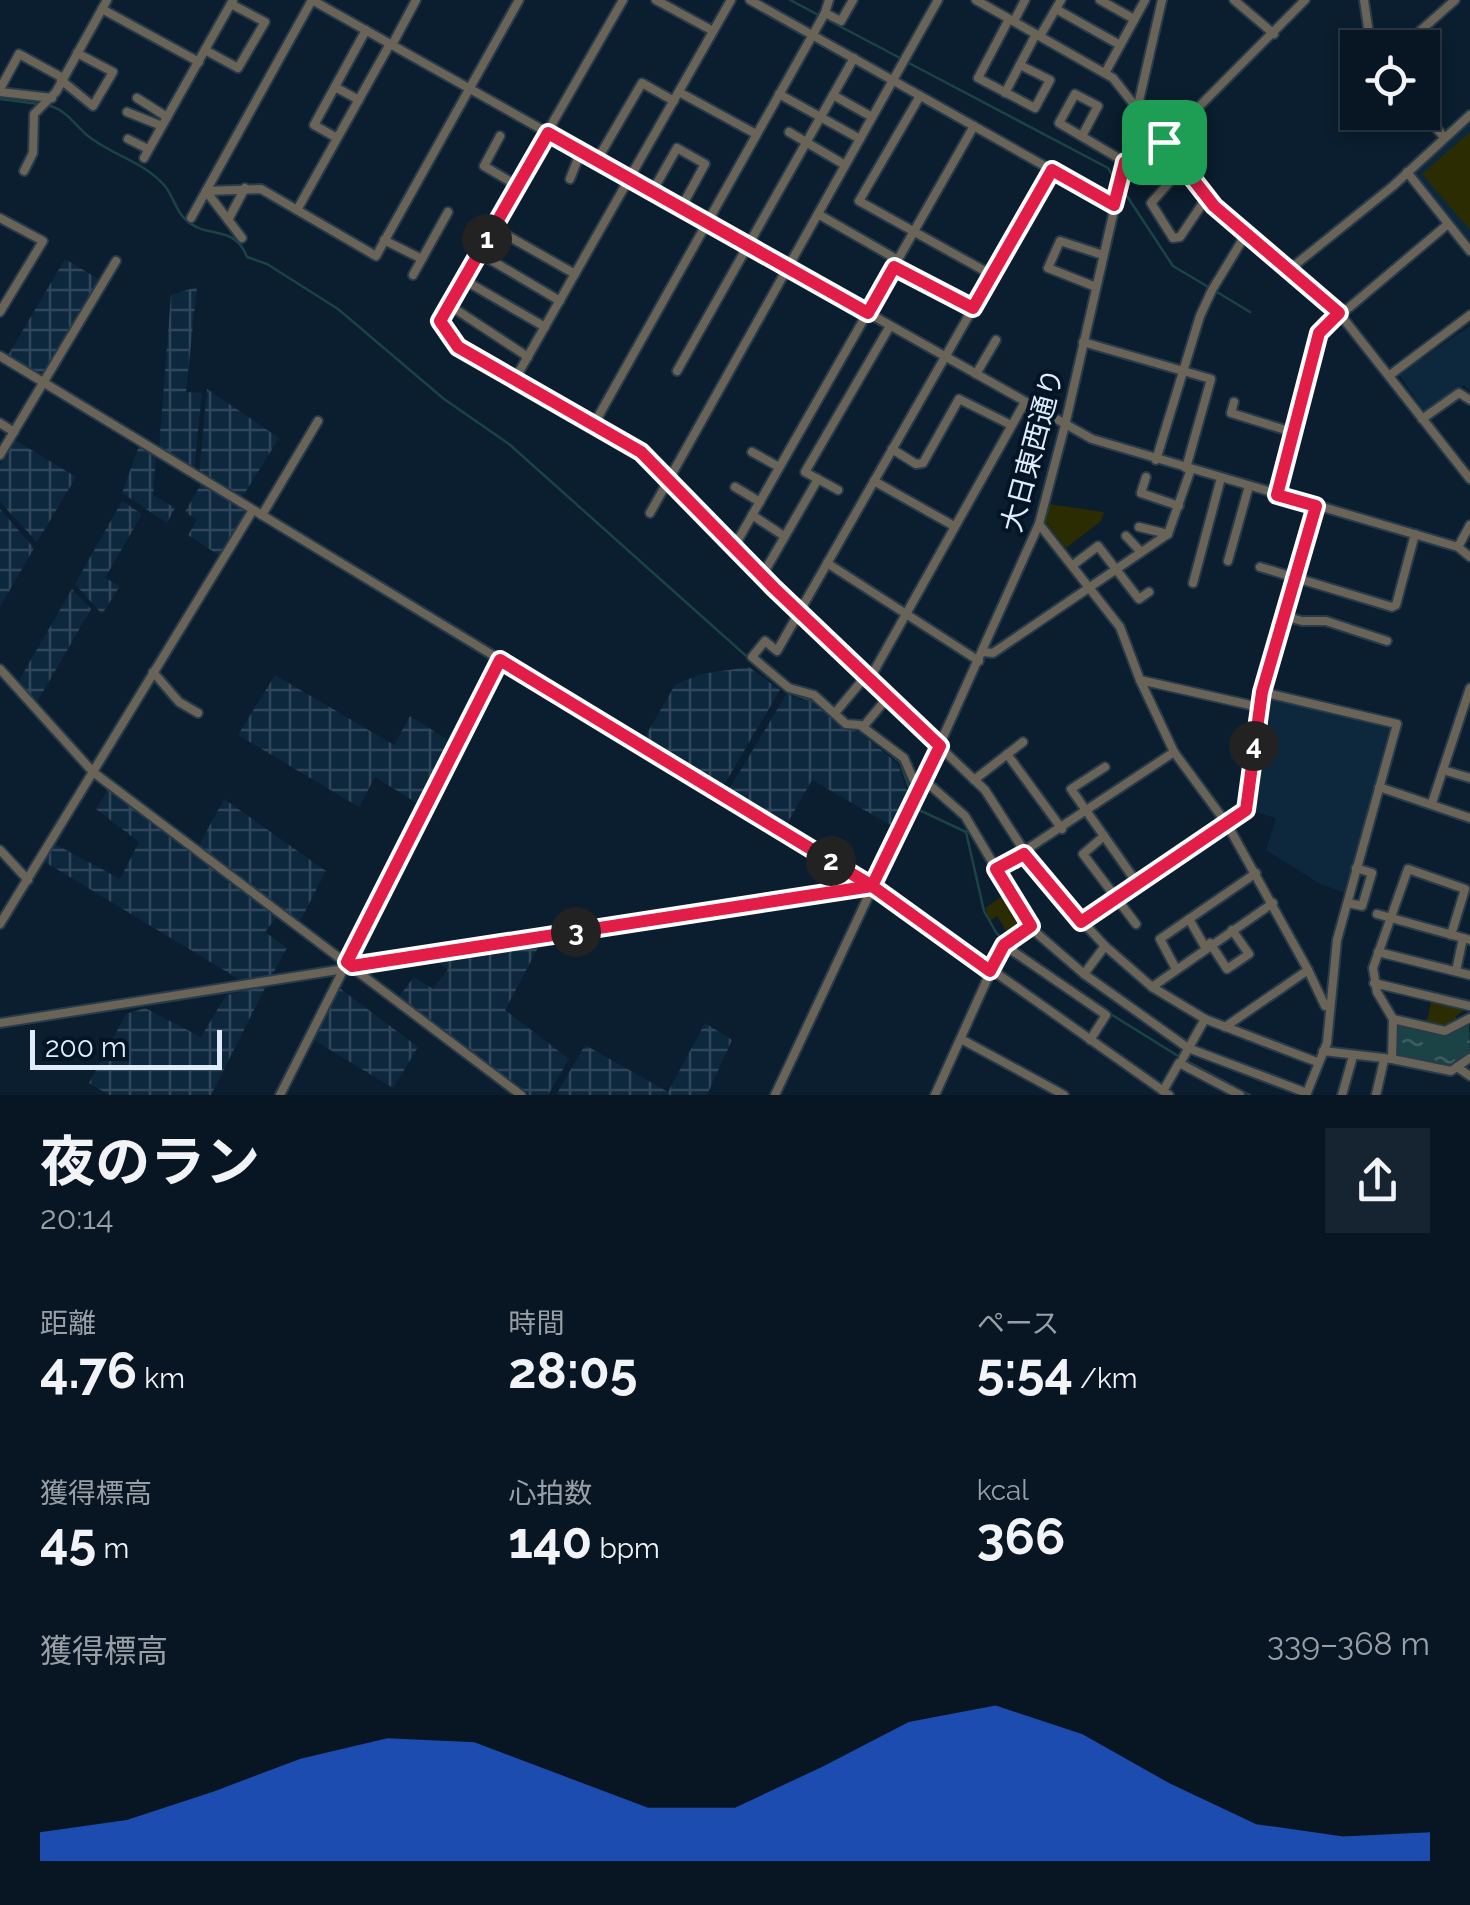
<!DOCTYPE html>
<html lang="ja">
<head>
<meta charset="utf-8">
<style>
  :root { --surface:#081623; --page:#162330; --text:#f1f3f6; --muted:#989fa6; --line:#293541; --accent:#2563eb }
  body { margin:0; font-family:Raleway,"Noto Sans JP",sans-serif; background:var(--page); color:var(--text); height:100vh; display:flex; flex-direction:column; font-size:38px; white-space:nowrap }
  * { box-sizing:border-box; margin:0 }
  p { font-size:32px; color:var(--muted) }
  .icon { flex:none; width:55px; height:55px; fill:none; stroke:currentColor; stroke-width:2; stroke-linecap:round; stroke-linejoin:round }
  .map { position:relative; height:1095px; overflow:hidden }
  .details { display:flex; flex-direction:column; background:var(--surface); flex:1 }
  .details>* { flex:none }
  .controls { position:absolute; left:1340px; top:30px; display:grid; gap:20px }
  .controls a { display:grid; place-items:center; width:100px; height:100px; border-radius:0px; background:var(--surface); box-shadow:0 5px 15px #0003,0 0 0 2px var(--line); font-size:50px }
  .scale { position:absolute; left:30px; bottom:25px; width:192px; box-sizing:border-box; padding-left:10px; border:5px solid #e0ecf9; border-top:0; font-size:28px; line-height:35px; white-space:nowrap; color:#e0ecf9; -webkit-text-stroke:8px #031425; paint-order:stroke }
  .pin { position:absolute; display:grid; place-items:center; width:85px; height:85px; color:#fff; margin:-42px; border-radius:20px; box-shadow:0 5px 15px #0006 }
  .km { position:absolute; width:50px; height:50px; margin:-25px; border-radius:50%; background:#222; color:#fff; font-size:28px; line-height:50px; text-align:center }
  .round { display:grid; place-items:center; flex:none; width:105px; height:105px; border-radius:0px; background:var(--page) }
  .overview { display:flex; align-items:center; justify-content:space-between; height:170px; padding:0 40px }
  h1 { font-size:55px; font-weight:700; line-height:75px }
  .figures { display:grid; grid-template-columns:repeat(3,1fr); gap:15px; height:170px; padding:10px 40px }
  .figures div { display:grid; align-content:center }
  .figures b { font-size:50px; font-weight:700 }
  .figures small { font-size:28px; font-weight:400 }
  .figures p { font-size:28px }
  .chart { height:280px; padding:20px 40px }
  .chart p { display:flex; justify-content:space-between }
  .chart svg { width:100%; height:180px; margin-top:10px; fill:var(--accent); opacity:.7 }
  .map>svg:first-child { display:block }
  .industrial { fill:url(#industrial-grid) }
  .built { fill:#0d273d }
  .green { fill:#2b2c01 }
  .water { fill:url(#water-ripples) }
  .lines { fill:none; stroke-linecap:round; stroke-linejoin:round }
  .stream { stroke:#1b4345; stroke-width:2.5 }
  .minor-casing { stroke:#283b4b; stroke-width:12 }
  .minor { stroke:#6a6458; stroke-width:8 }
  .route-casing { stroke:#fff; stroke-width:20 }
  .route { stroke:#e11d48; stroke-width:12 }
  .labels { text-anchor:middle; stroke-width:8; stroke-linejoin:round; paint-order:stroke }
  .street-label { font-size:28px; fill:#e0ecf9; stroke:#031425 }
</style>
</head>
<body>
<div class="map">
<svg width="1470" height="1095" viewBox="0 0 1470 1095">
  <defs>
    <pattern id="industrial-grid" width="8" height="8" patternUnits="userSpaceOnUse" patternTransform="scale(2.5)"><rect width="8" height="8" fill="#0d273d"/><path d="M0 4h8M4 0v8" fill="none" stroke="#30465a"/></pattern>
    <pattern id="water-ripples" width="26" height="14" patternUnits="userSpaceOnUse" patternTransform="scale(2.5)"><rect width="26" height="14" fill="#1b4345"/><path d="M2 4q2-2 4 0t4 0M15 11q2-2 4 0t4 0" fill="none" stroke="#3c5e61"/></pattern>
  </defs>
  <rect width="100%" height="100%" fill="#0a1e2f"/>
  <g class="industrial">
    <polygon points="65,259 100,280 42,379 7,357"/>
    <polygon points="197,287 186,392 202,393 194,471 159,448 171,295"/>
    <polygon points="207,389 279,438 241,499 199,475"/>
    <polygon points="15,440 76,477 37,542 0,502 0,465"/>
    <polygon points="139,446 156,457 153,495 175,508 167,523 122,493"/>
    <polygon points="201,484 248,512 220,556 188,535 197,520 185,512"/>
    <polygon points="122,501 142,514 105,578 120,586 102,614 75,584"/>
    <polygon points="0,509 34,548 0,607"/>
    <polygon points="72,589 91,609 37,702 18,682"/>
    <polygon points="749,667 780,690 721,790 642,742 675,685 701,674"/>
    <polygon points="275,675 394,745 410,716 456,745 423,807 375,777 359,807 238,735"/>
    <polygon points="787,693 800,700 810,701 844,727 861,733 898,764 908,794 892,826 812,780 784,829 727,793"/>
    <polygon points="108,789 277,916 265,932 287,948 272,975 242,981 45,862 55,844 120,879 139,842 96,809"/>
    <polygon points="224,799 326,871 299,923 197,849"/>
    <polygon points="540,944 505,1010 569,1059 548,1095 527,1095 398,998 414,977 433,989 448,969 435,960"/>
    <polygon points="266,986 211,1095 109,1095 89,1083 126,1014 145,1008 201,1037 226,995"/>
    <polygon points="338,987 418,1047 393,1088 312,1039"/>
    <polygon points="705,1023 732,1040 707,1095 556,1095 585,1045 668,1092"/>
  </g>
  <g class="built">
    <polygon points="1470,121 1470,246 1412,174"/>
    <polygon points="1470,326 1470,391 1464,385 1425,412 1399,374"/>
    <polygon points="1266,699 1392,726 1345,893 1320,884 1266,850 1276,818 1249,810"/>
  </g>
  <g class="green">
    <polygon points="1470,132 1470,230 1422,174"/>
    <polygon points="1048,504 1104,512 1101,521 1066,548 1044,520"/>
    <polygon points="1007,893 1027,927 1010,937 997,916 990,921 985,908"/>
    <polygon points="1432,999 1467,1008 1456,1016 1456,1024 1448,1028 1426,1024"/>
  </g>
  <path class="water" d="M1397 1023C1427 1030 1442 1040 1469 1023L1470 1053 1450 1067 1398 1057 1395 1054Z"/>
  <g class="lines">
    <g class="stream">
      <polyline points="790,0 900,58"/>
      <polyline points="907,62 1108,168 1116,181"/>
      <polyline points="0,99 38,104"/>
      <path d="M46 105C65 108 74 124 88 136 113 156 143 161 165 186 173 196 176 211 185 219 206 240 234 223 247 257L267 264 338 309 444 399 509 444 763 671"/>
      <polyline points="1121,187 1173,266 1210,288"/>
      <polyline points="1217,292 1250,312"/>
      <path d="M789 691C800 699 810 698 821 706"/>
      <polyline points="873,739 900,762 912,796"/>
      <polyline points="915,803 917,809 966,832 984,911 997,934 1065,983"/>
      <polyline points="1109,1013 1178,1056"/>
      <polyline points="1185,1060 1250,1095"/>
    </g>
    <g class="minor-casing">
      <g id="minor">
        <polyline points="623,0 439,321 459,347 641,452 773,588 985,790 1041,877 1105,946 1152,987 1205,1019 1317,1062"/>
        <polyline points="656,0 713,31"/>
        <polyline points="750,0 1114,205"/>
        <polyline points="976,0 1113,78 1214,206 1339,313 1470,479"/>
        <polyline points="1100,0 1134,19"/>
        <polyline points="1234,0 1274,34"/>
        <polyline points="1364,0 1371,48"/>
        <polyline points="102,9 199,62"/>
        <polyline points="1056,9 1120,45"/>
        <polyline points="825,13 841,21 853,0"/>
        <polyline points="1009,19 978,78 1035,108 1050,80 1020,65"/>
        <polyline points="1014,21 1025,0"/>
        <polyline points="1040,36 1061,0"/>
        <polyline points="392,45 416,0"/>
        <polyline points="1401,48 1455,0"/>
        <polyline points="205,50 238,68 265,22 231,4"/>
        <polyline points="1105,73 1145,0"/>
        <polyline points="61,80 93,106 113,72 77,53"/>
        <polyline points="335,87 359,100"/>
        <polyline points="0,89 19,54 63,78"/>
        <polyline points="0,92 52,98"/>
        <polyline points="679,92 756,134"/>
        <polyline points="1005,93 1036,34"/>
        <polyline points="779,94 860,139"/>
        <polyline points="833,95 872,117"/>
        <polyline points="920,96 859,201 992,275"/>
        <polyline points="137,98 167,117"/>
        <polyline points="127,112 162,126"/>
        <polyline points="1422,112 1444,137"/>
        <polyline points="789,132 845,165"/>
        <polyline points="500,136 484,166 518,186"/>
        <polyline points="1082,136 1098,106 1075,94 1059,123 1137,169 1305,0"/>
        <polyline points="337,138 314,125 366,30"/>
        <polyline points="128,139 148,149"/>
        <polyline points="144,158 233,0"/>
        <polyline points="597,160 642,83 674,101"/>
        <polyline points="1183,167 1151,203 1173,238 1180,237 1207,197"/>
        <polyline points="24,171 33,153 34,114 56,92 107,0"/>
        <polyline points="1407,172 1470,251"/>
        <polyline points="570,179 581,151"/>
        <polyline points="206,191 312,0 1092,439 1458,547 1470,557"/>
        <polyline points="206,191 261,189 376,256 519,0"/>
        <polyline points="652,192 677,148 705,164 681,208"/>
        <polyline points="297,210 390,44"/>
        <polyline points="818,214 898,260"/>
        <polyline points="0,218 43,241 0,312"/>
        <polyline points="191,218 206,191 242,238"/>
        <polyline points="228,220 245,188"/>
        <polyline points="494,228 575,274"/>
        <polyline points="384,240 422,259"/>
        <polyline points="479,253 560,301"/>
        <polyline points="894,267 973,308"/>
        <polyline points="1290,269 1393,186 1470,115"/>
        <polyline points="413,275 448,212"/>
        <polyline points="464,280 545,327"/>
        <polyline points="1096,287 1048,268 1060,241 1103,255"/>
        <polyline points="449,305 528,357"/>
        <polyline points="1083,342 1211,379 1186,468"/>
        <polyline points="0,356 873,886 1169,1095"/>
        <polyline points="677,371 854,58"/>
        <polyline points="976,374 996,340"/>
        <polyline points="1390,375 1470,315"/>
        <polyline points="515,379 731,0"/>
        <polyline points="1234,402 1231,413 1292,432"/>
        <polyline points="1422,419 1459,393 1470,400"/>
        <polyline points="0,423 14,432"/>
        <polyline points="594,424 825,13 829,0"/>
        <polyline points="892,449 916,464 923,463 959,399 1011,425"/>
        <polyline points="752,452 779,467"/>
        <polyline points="0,455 116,261"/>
        <polyline points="1156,460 1200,316 1212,290 1246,234"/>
        <polyline points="1146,477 1141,493 1179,506"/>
        <polyline points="874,481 954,526"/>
        <polyline points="735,487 760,502"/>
        <polyline points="838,490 805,472 890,326"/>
        <polyline points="1277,495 1319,333 1448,224"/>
        <polyline points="650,513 938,0"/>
        <polyline points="262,515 318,421"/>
        <polyline points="752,515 784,536"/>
        <polyline points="1039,524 1120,627 1140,680 1174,752 1227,824 1308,970 1325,1006 1330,1007"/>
        <polyline points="1139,527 1168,534"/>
        <polyline points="1126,536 1141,552"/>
        <polyline points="734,547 974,126"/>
        <polyline points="1458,547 1470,525"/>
        <polyline points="1228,561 1249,486"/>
        <polyline points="827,563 979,661"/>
        <polyline points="1073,565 1098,546 1139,599 1149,592"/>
        <polyline points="1260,567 1392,607 1396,605 1415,534"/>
        <polyline points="762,576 818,479"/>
        <polyline points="1193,583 1221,478"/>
        <polyline points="1284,616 1302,621 1326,621 1387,641"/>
        <polyline points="983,652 993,653 1168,534 1191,469"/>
        <polyline points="0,669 93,772 521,1095"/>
        <polyline points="153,672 179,702 198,713"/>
        <polyline points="869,680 1025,402"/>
        <polyline points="1140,680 1259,707"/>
        <polyline points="1262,692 1397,724 1337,940 1327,1043 1306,1095"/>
        <polyline points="835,713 865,677"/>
        <polyline points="863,727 888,697"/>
        <polyline points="1007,754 1062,829"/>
        <polyline points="1105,767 1071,789 1137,883"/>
        <polyline points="1443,770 1470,778"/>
        <polyline points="924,780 965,816 1032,929 1084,974 1188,1048 1307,1093"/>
        <polyline points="974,780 1023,742"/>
        <polyline points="921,785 913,779 904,758 860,725 846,724 814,695 789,688 752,657 765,641 777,651 1052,170"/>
        <polyline points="1379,787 1470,818"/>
        <polyline points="1432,803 1470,688"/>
        <polyline points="1104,836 1083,854 1136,924"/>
        <polyline points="0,850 28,880"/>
        <polyline points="997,869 1174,752"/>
        <polyline points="1348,903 1362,906 1372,873 1356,868"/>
        <polyline points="1377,914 1470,940"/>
        <polyline points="1189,919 1205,947"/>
        <polyline points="1081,922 1246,810 1262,692 1316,506"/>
        <polyline points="0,924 253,510"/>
        <polyline points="1210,943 1227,969 1249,954 1232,930"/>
        <polyline points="1004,945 1106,1015 1090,1040"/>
        <polyline points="1378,952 1470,975"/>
        <polyline points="1176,969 1160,939 1256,873"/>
        <polyline points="1456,971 1463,938"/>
        <polyline points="1084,974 1105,946"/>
        <polyline points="1374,983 1470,1006"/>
        <polyline points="1152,987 1273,903"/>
        <polyline points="1393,1019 1445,1031 1470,1018"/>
        <polyline points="0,1023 873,886"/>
        <polyline points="1225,1027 1308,970"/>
        <polyline points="961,1039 1064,1095"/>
        <polyline points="1323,1051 1392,1059 1451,1071 1470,1058"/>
        <polyline points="1183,1058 1205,1019"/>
        <polyline points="1392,1059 1393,1019 1377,992 1373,968 1408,869 1465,889 1451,935"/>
        <polyline points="1457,1067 1470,1076"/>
        <polyline points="1163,1091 1179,1063 1240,1095"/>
        <polyline points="280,1095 500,660"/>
        <polyline points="775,1095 939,746 1039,524 1065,425 1162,0"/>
        <polyline points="935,1095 999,953 1031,926"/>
        <polyline points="1342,1095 1353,1056"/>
        <polyline points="1376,1095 1384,1060"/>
      </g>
    </g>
    <use href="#minor" class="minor"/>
  </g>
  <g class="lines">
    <g class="route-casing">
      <polyline id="route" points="1164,142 1137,170 1125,162 1114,205 1052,170 973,308 894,267 868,313 548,133 440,321 458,347 641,452 774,588 940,746 872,886 500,660 347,962 352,966 872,886 990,971 1004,945 1031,926 996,869 1024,854 1081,922 1246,810 1262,692 1316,506 1277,495 1319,333 1339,313 1214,206 1164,142"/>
    </g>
    <use href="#route" class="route"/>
  </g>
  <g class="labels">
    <g class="street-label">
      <text transform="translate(1032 450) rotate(-75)" y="10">大日東西通り</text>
    </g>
  </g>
</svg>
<div class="controls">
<a><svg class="icon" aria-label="locate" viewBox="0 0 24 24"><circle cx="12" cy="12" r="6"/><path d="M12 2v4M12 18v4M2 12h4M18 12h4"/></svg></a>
</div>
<div class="scale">200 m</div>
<div class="pin" style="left:1164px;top:142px;background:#1e9e55"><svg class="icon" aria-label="arrive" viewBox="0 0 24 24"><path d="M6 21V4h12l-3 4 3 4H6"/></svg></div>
<b class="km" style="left:487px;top:239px">1</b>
<b class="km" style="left:831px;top:861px">2</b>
<b class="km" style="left:576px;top:932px">3</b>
<b class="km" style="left:1254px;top:746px">4</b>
</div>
<section class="details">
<div class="overview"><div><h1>夜のラン</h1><p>20:14</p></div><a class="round"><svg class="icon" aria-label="share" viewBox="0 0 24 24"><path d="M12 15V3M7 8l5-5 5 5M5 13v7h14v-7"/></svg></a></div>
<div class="figures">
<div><p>距離</p><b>4.76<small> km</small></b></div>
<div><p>時間</p><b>28:05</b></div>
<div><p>ペース</p><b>5:54<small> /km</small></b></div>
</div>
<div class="figures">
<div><p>獲得標高</p><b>45<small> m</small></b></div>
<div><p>心拍数</p><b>140<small> bpm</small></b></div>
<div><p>kcal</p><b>366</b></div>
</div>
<div class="chart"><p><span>獲得標高</span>339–368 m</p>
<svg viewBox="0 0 160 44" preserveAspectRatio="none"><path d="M0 44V37L10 34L20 27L30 19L40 14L50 15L60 23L70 31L80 31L90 21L100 10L110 6L120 13L130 25L140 35L150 38L160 37V44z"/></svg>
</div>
</section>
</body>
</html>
